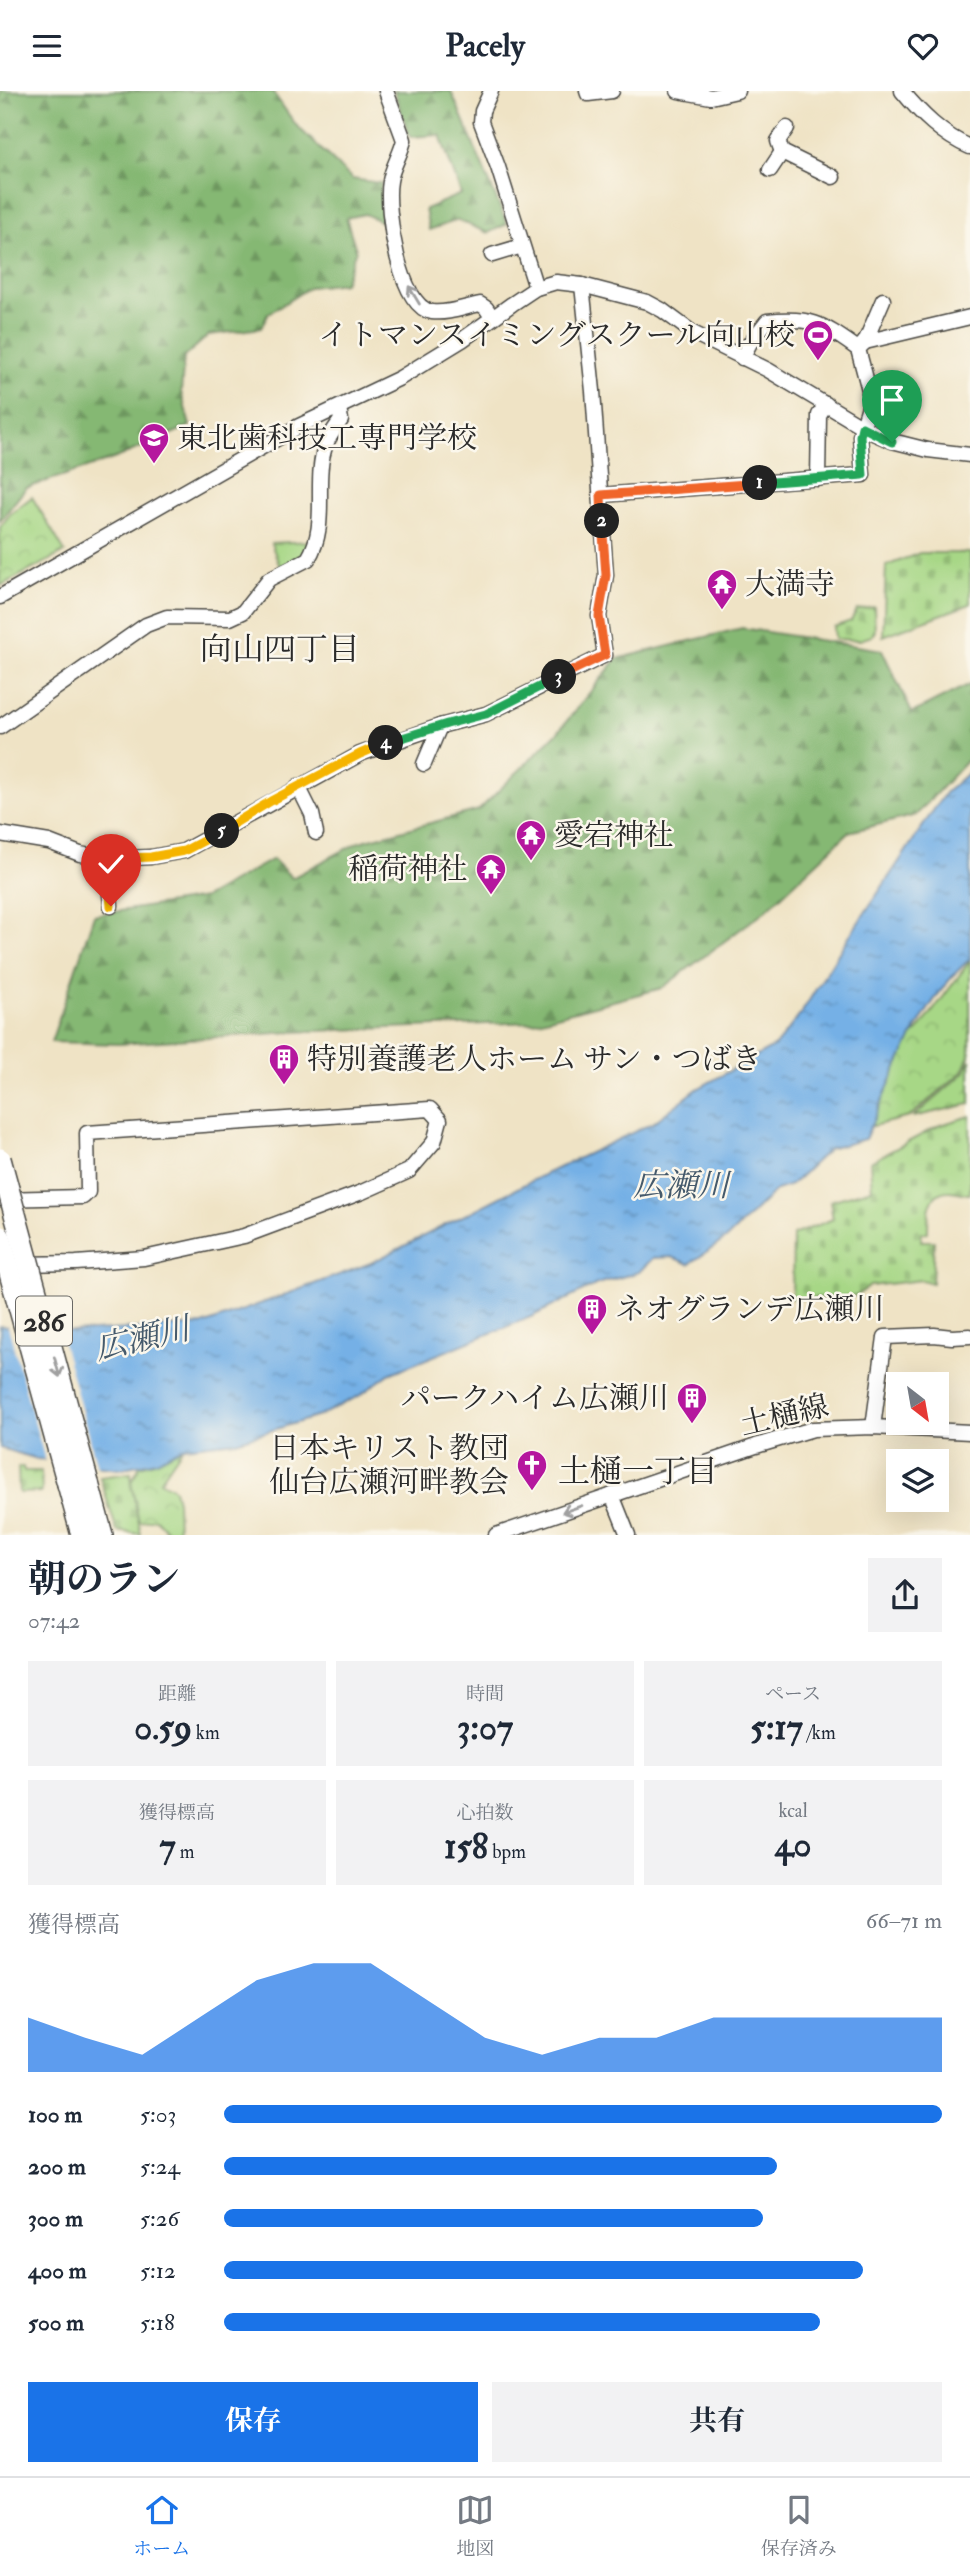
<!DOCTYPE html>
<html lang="ja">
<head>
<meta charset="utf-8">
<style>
  :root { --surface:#fff; --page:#f2f2f3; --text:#1f2937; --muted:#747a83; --line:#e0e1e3; --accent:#1a73e8 }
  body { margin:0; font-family:"IM FELL Double Pica","Noto Serif JP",serif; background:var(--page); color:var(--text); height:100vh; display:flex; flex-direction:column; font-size:26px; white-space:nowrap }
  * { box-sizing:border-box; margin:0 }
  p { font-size:23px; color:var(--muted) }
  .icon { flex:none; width:38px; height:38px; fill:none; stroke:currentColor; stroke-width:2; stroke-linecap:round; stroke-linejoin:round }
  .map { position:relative; height:1444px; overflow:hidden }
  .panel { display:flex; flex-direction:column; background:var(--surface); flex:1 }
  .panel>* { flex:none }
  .needle { width:46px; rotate:149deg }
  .tools { position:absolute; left:886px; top:1281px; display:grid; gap:14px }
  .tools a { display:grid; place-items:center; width:63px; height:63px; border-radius:0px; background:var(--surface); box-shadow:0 7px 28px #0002; font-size:35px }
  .pin { position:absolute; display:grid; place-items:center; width:60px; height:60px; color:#fff; margin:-72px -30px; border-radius:50% 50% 50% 0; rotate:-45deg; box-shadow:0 0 7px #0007 }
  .pin .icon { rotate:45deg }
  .km { position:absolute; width:35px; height:35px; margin:-18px; border-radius:50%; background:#222; color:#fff; font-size:19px; line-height:35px; text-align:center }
  .round { display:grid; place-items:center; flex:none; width:74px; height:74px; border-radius:0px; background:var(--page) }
  .overview { display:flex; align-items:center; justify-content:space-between; height:119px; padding:0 28px }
  h1 { font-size:38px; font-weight:700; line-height:52px }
  .metrics { display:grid; grid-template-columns:repeat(3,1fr); gap:10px; height:119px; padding:7px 28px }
  .metrics div { display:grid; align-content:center; border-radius:0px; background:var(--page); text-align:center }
  .metrics b { font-size:35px; font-weight:700 }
  .metrics small { font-size:19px; font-weight:400 }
  .metrics p { font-size:19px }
  .chart { height:196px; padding:14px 28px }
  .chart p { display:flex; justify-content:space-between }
  .chart svg { width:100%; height:126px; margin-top:7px; fill:var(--accent); opacity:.7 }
  .cta { display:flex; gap:14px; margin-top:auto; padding:14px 28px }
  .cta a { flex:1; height:80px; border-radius:0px; background:var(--accent); color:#fff; font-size:28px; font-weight:700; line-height:80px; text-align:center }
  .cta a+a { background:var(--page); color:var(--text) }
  ul { padding:0 28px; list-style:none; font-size:23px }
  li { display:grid; grid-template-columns:112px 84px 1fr; align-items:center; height:52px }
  li i { height:18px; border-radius:9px; background:var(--accent) }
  header { display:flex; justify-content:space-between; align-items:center; height:91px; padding:0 28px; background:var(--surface); font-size:32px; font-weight:700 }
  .tab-bar { display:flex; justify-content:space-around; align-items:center; height:98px; border-top:2px solid var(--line); background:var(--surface); font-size:19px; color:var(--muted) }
  .tab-bar a { display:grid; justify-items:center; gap:4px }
  .tab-bar .current { color:var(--accent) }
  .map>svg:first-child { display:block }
  .grass { fill:#a7d786; stroke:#698158; stroke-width:2 }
  .forest { fill:url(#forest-firs); stroke:#58724f; stroke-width:2 }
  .cemetery { fill:url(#cemetery-stones); stroke:#698158; stroke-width:2 }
  .park { fill:url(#park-crowns); stroke:#698158; stroke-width:2 }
  .water { fill:url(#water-ripples); stroke:#506e88; stroke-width:2 }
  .pier { fill:#efe3c5 }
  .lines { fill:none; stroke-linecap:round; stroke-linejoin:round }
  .minor-casing { stroke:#484742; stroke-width:17 }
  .highway-casing { stroke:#484742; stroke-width:24 }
  .minor { stroke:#fff; stroke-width:14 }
  .highway { stroke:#fff; stroke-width:21 }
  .highway-bridge-casing { stroke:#484742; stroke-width:24; stroke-linecap:butt }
  .highway-bridge { stroke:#fff; stroke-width:21 }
  .oneway { stroke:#a0a0a0 }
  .split-1-casing { stroke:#fff; stroke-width:14 }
  .split-2-casing { stroke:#fff; stroke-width:14 }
  .split-3-casing { stroke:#fff; stroke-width:14 }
  .split-4-casing { stroke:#fff; stroke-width:14 }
  .split-5-casing { stroke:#fff; stroke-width:14 }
  .split-6-casing { stroke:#fff; stroke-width:14 }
  .split-1 { stroke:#22a559; stroke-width:9 }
  .split-2 { stroke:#f0652b; stroke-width:9 }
  .split-3 { stroke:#f0652b; stroke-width:9 }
  .split-4 { stroke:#22a559; stroke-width:9 }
  .split-5 { stroke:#f5b400; stroke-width:9 }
  .split-6 { stroke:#f5b400; stroke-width:9 }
  .labels { text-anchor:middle; stroke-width:5; stroke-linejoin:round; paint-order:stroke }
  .shield { fill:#fbf7ec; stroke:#696865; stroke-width:2 }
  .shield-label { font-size:28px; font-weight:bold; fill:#2b2b2b }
  .poi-label { font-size:30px; fill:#2b2b2b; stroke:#fbf7ec; text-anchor:start }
  .street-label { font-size:30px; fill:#2b2b2b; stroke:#fbf7ec }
  .neighbourhood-label { font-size:32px; fill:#2b2b2b; stroke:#fbf7ec }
  .water-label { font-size:32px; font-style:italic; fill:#455a6c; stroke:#fbf7ec }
</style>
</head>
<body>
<header><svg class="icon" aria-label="menu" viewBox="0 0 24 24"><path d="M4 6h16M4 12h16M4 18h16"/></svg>Pacely<svg class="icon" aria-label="heart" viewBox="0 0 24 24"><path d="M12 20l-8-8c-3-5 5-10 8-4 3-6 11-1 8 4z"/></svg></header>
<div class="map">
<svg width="970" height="1444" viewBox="0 0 970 1444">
  <defs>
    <pattern id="forest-firs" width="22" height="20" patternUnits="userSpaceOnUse" patternTransform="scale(1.75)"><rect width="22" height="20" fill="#85b873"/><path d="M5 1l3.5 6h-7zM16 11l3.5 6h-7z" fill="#6d965f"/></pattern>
    <pattern id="cemetery-stones" width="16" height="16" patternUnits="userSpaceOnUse" patternTransform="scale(1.75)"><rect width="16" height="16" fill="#a7d786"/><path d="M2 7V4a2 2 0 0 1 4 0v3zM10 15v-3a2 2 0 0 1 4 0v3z" fill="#90b974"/></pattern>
    <pattern id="park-crowns" width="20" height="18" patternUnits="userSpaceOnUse" patternTransform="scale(1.75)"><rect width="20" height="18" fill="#a7d786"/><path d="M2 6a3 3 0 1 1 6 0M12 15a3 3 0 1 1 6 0" fill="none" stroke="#90b974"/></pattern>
    <pattern id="water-ripples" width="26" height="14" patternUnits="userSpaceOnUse" patternTransform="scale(1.75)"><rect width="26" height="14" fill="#74b0e6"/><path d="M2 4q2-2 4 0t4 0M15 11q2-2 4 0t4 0" fill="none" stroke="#5f8fbb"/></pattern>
  </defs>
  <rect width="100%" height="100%" fill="#fbf7ec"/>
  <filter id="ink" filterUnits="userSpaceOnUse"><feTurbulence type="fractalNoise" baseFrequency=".0143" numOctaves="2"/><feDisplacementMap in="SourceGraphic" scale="14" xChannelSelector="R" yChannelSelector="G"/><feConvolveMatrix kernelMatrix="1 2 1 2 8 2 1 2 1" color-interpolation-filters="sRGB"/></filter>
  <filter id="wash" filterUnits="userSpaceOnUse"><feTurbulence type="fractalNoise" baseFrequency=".00686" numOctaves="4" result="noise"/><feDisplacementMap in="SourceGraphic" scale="28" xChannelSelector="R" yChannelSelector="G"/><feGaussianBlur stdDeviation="1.57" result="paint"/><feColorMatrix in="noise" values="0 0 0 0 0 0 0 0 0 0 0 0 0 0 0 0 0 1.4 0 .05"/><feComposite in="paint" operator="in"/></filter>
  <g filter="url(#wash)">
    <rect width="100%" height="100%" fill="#efe3c5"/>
    <polygon class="grass" points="312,450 301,466 280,476 271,452"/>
    <g class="forest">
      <polygon points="0,0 272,0 296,34 352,88 381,92 382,131 365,123 346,127 356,159 344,192 310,196 268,223 261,237 209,244 184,266 181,301 190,335 116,367 26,397 0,430"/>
      <polygon points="394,0 451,0 507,133 488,142 458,129 429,139 425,118 461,103 440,44 410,46"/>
      <polygon points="742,537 882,559 912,622 970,593 970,666 916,724 849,741 766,819 662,897 534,931 291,941 119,953 51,951 94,824 204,807 273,768 292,787 359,751 479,719 558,641 617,568"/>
    </g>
    <g class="cemetery">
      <polygon points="920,462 970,462 970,513 883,545 886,475"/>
      <polygon points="874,516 875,540 872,545 860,549 835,548 834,536 851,530 857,519"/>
      <path d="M970 1025V1103C963 1103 955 1099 948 1100 927 1101 928 1126 928 1141L922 1142 921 1150H934L932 1192 922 1189 870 1195 856 1205 792 1208 793 1144 833 1128 830 1110 872 1098 870 1071 940 1034Z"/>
      <polygon points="18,1376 23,1376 24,1380 41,1380 42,1401 19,1402"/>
      <polygon points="131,1382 131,1391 141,1443 117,1440 100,1386"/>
    </g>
    <g class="park">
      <polygon points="32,406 65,461 0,495 0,436 11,422"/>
      <polygon points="970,870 970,963 962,981 909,1026 840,1043 892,958 918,940"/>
      <polygon points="970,969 970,1013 913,1026 964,982"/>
      <polygon points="183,1356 160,1390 174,1398 177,1410 178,1443 165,1443 165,1438 156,1428 139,1431 131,1391 140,1375 157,1370"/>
    </g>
    <path class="water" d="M970 680V868C918 914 893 987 865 1048L829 1058 791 1094 776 1099 727 1147 689 1173 672 1166 653 1167 639 1181 597 1193 533 1225 389 1283 359 1305 319 1325 236 1350 183 1356 157 1370 119 1378 37 1368 0 1357V1235L73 1241 203 1234 371 1172 537 1087 653 1032 697 998 775 955 800 924 846 850 945 702Z"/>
    <polygon class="pier" points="7,1232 59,1237 98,1379 46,1373"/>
  </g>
  <g filter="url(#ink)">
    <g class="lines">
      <g class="minor-casing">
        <g id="minor">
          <path d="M386 0 404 49C401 63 392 76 390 90 385 117 399 216 432 221 447 223 465 216 480 213L486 217 492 226"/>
          <polyline points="491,0 482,20 481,31 498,76 536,197"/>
          <polyline points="587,0 588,3 612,0"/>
          <polyline points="678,0 711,6 737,0"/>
          <path d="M902 0C921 23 942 44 970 56"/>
          <polyline points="787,37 778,50 782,61 833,86"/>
          <polyline points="770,79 782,61"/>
          <polyline points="492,164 522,155"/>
          <polyline points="865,251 970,226"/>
          <path d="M742 267 750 252 767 230C812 225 822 233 858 258"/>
          <polyline points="818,388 819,324 826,313"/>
          <polyline points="601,404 863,384 860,345 869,315 869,299 858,258 865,251 883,209"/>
          <polyline points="0,506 299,335 400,287 462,249 512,213 536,197 556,191 582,194 647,211 662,219 693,242 768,279 873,342 892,350 928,359 970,364"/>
          <path d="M0 636 146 534 167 526 230 527 243 521 269 488 308 468C330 433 312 390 326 353 330 344 336 336 341 329L339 317"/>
          <polyline points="424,673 440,635"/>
          <polyline points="298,695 312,723 316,742"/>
          <polyline points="0,743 49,751 80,763 107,768 151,766 184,760 360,663 440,635 486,623 605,564 599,525 606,484 593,300 582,194"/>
          <polyline points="107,768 111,815"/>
          <polyline points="0,1108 83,1106 88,1101 87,1042 430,1018 440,1029 434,1051 409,1080 362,1101 244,1145 144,1167 76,1172 21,1173"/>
          <polyline points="873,1336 885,1246 934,1244 952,1246 970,1245"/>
          <polyline points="612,1404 628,1444"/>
          <polyline points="496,1444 756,1355 813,1338 873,1336 970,1341"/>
        </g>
      </g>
      <g class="highway-casing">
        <g id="highway">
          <polyline points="88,1392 102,1444"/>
          <polyline points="68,1393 82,1444"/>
        </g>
      </g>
      <use href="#minor" class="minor"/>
      <use href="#highway" class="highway"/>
      <g class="highway-bridge-casing">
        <g id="highway-bridge">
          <polyline points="0,1068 88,1392"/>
          <polyline points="0,1146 68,1393"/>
        </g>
      </g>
      <use href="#highway-bridge" class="highway-bridge"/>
    </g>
    <defs><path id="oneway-shaft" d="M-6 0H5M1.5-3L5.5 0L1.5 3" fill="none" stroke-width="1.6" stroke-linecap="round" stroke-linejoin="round" transform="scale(1.75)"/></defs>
    <g class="oneway">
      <use href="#oneway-shaft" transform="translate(414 204) rotate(-121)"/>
      <use href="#oneway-shaft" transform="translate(57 1276) rotate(75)"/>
      <use href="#oneway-shaft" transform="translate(572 1418) rotate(161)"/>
    </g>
  </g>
  <g class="lines" filter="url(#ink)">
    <g class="split-1-casing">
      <polyline id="split-1" points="760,392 863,384 860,345 862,336 892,351"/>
    </g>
    <g class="split-2-casing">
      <polyline id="split-2" points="602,430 601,404 760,392"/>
    </g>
    <g class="split-3-casing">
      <polyline id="split-3" points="559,586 605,564 599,525 606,484 602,430"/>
    </g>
    <g class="split-4-casing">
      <polyline id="split-4" points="386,652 447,633 486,623 559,586"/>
    </g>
    <g class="split-5-casing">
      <polyline id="split-5" points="222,740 271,710 360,663 386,652"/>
    </g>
    <g class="split-6-casing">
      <polyline id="split-6" points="111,815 107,768 151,766 184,760 222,740"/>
    </g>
    <use href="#split-1" class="split-1"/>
    <use href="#split-2" class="split-2"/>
    <use href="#split-3" class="split-3"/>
    <use href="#split-4" class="split-4"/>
    <use href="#split-5" class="split-5"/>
    <use href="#split-6" class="split-6"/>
  </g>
  <defs>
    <g id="stadium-pin" transform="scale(1.575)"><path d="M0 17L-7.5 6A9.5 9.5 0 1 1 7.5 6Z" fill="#b5179e" stroke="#fbf7ec"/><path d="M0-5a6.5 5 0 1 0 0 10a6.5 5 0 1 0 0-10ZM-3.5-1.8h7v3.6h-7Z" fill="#fff"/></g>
    <g id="university-pin" transform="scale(1.575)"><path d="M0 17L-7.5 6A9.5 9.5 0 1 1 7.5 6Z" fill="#b5179e" stroke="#fbf7ec"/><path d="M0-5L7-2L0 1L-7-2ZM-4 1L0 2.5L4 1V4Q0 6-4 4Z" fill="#fff"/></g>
    <g id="temple-pin" transform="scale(1.575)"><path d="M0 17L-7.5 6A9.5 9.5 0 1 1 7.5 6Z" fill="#b5179e" stroke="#fbf7ec"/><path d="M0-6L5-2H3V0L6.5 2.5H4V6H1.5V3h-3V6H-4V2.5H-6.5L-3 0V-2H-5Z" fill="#fff"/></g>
    <g id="building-pin" transform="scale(1.575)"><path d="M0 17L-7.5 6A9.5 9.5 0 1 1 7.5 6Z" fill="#b5179e" stroke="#fbf7ec"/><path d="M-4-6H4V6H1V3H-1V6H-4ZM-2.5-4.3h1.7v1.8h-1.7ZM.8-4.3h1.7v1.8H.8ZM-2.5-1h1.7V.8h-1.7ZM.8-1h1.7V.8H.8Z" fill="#fff"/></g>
    <g id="church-pin" transform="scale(1.575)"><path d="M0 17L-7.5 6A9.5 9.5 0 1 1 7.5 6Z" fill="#b5179e" stroke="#fbf7ec"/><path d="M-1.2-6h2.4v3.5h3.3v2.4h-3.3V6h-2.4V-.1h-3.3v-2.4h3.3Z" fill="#fff"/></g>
  </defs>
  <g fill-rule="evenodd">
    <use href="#stadium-pin" x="818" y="244"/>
    <use href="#university-pin" x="154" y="347"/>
    <use href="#temple-pin" x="722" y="493"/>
    <use href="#temple-pin" x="531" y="744"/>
    <use href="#temple-pin" x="491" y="778"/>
    <use href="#building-pin" x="284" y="968"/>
    <use href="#building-pin" x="592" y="1218"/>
    <use href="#building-pin" x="692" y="1307"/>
    <use href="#church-pin" x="532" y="1374"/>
  </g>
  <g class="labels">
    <rect class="shield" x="16" y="1205.5" width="56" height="49" rx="5"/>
    <g class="shield-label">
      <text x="44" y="1240">286</text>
    </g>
    <g class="poi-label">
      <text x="795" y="254" text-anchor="end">イトマンスイミングスクール向山校</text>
      <text x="177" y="357">東北歯科技工専門学校</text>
      <text x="745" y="503">大満寺</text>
      <text x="554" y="754">愛宕神社</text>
      <text x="468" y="788" text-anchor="end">稲荷神社</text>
      <text x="307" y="978">特別養護老人ホーム サン・つばき</text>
      <text x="615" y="1228">ネオグランデ広瀬川</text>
      <text x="669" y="1317" text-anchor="end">パークハイム広瀬川</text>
      <text x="509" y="1367" text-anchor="end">日本キリスト教団<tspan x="509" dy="34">仙台広瀬河畔教会</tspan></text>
    </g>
    <g class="street-label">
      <text transform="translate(784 1324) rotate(-13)" y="10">土樋線</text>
    </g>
    <g class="neighbourhood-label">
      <text x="280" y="569">向山四丁目</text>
      <text x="638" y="1391">土樋一丁目</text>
    </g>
    <g class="water-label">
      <text x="681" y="1105">広瀬川</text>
      <text transform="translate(142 1247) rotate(-13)" y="11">広瀬川</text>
    </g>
  </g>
</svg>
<div class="tools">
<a><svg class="needle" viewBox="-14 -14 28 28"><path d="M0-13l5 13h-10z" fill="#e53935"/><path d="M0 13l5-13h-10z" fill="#747a83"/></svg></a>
<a><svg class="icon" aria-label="layers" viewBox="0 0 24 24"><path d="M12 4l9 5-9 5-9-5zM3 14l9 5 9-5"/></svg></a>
</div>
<div class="pin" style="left:892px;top:351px;background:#1e9e55"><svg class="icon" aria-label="arrive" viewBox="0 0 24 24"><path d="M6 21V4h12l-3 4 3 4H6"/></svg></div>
<div class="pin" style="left:111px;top:815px;background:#d93025"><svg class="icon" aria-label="check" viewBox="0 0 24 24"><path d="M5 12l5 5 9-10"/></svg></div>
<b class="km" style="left:760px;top:392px">1</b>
<b class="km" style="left:602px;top:430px">2</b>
<b class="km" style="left:559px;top:586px">3</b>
<b class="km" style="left:386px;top:652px">4</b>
<b class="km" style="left:222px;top:740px">5</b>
</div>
<section class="panel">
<div class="overview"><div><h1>朝のラン</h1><p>07:42</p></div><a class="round"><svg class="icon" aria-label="share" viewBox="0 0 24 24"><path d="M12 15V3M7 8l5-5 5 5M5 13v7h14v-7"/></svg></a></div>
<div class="metrics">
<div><p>距離</p><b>0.59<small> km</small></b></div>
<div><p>時間</p><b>3:07</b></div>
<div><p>ペース</p><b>5:17<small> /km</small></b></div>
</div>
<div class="metrics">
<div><p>獲得標高</p><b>7<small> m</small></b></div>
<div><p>心拍数</p><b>158<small> bpm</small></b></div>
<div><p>kcal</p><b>40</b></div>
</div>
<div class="chart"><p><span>獲得標高</span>66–71 m</p>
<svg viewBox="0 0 160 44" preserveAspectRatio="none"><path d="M0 44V25L10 32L20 38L30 25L40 12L50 6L60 6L70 19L80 32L90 38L100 32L110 32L120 25L130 25L140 25L150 25L160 25V44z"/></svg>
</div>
<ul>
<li><b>100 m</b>5:03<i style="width:100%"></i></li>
<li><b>200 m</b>5:24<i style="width:77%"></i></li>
<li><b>300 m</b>5:26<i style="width:75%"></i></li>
<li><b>400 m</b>5:12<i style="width:89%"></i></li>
<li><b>500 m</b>5:18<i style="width:83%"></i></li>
</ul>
<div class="cta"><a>保存</a><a>共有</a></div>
</section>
<nav class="tab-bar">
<a class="current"><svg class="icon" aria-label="home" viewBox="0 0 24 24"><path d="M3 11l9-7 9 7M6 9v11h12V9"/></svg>ホーム</a>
<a><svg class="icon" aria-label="map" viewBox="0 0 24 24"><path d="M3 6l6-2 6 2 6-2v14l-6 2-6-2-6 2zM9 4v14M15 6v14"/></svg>地図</a>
<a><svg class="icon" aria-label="saved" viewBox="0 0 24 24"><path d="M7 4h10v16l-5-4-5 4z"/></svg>保存済み</a>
</nav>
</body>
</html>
